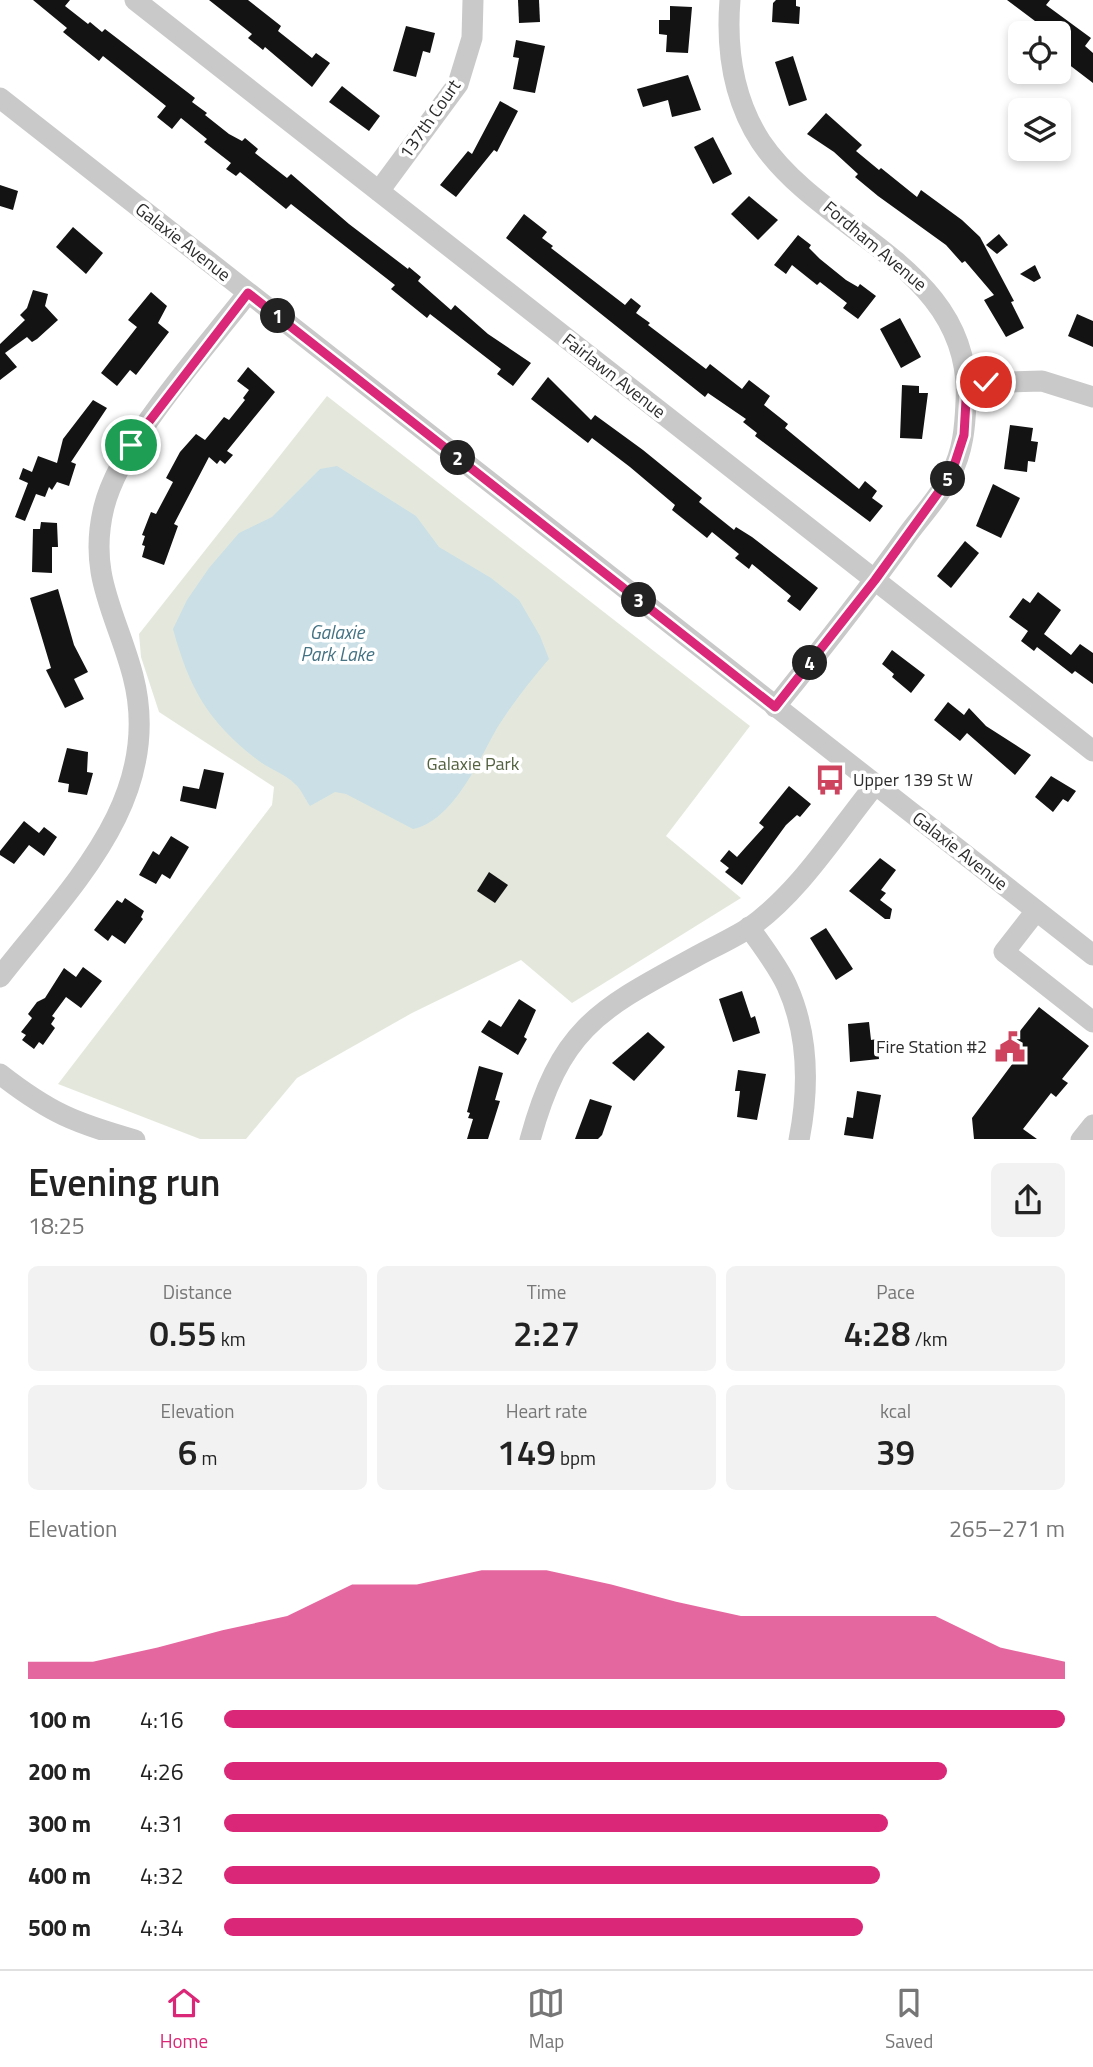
<!DOCTYPE html>
<html lang="en">
<head>
<meta charset="utf-8">
<style>
  :root { --surface:#fff; --page:#f2f2f2; --text:#222; --muted:#767676; --line:#e0e0e0; --accent:#db2777 }
  body { margin:0; font-family:"Titillium Web",sans-serif; background:var(--page); color:var(--text); height:100vh; display:flex; flex-direction:column; font-size:26px; white-space:nowrap }
  * { box-sizing:border-box; margin:0 }
  p { font-size:23px; color:var(--muted) }
  .icon { flex:none; width:38px; height:38px; fill:none; stroke:currentColor; stroke-width:2; stroke-linecap:round; stroke-linejoin:round }
  .map { position:relative; height:1140px; overflow:hidden }
  .drawer { display:flex; flex-direction:column; background:var(--surface); flex:1 }
  .drawer>* { flex:none }
  .buttons { position:absolute; left:1008px; top:21px; display:grid; gap:14px }
  .buttons a { display:grid; place-items:center; width:63px; height:63px; border-radius:10px; background:var(--surface); box-shadow:0 4px 10px #0003; font-size:35px }
  .pin { position:absolute; display:grid; place-items:center; width:60px; height:60px; color:#fff; margin:-30px; border:4px solid #fff; border-radius:50%; box-shadow:0 2px 7px #0007 }
  .km { position:absolute; width:35px; height:35px; margin:-18px; border-radius:50%; background:#222; color:#fff; font-size:19px; line-height:35px; text-align:center }
  .round { display:grid; place-items:center; flex:none; width:74px; height:74px; border-radius:10px; background:var(--page) }
  .summary { display:flex; align-items:center; justify-content:space-between; height:119px; padding:0 28px }
  h1 { font-size:38px; font-weight:600; line-height:52px }
  .metrics { display:grid; grid-template-columns:repeat(3,1fr); gap:10px; height:119px; padding:7px 28px }
  .metrics div { display:grid; align-content:center; border-radius:10px; background:var(--page); text-align:center }
  .metrics b { font-size:35px; font-weight:600 }
  .metrics small { font-size:19px; font-weight:400 }
  .metrics p { font-size:19px }
  .chart { height:196px; padding:14px 28px }
  .chart p { display:flex; justify-content:space-between }
  .chart svg { width:100%; height:126px; margin-top:7px; fill:var(--accent); opacity:.7 }
  ul { padding:0 28px; list-style:none; font-size:23px }
  li { display:grid; grid-template-columns:112px 84px 1fr; align-items:center; height:52px }
  li i { height:18px; border-radius:9px; background:var(--accent) }
  .dock { display:flex; justify-content:space-around; align-items:center; height:98px; border-top:2px solid var(--line); background:var(--surface); font-size:19px; color:var(--muted) }
  .dock a { display:grid; justify-items:center; gap:4px }
  .dock .current { color:var(--accent) }
  .map>svg:first-child { display:block }
  .green { fill:#e4e8dc }
  .water { fill:#cadfe6 }
  .building { fill:#131313 }
  .lines { fill:none; stroke-linecap:round; stroke-linejoin:round }
  .minor { stroke:#c9c9c9; stroke-width:21 }
  .route-casing { stroke:#fff; stroke-width:14 }
  .route { stroke:#db2777; stroke-width:9 }
  .labels { text-anchor:middle; stroke-width:7; stroke-linejoin:round; paint-order:stroke }
  .street-label { font-size:18px; fill:#2c2c2c; stroke:#fff }
  .park-label { font-size:18px; fill:#546240; stroke:#fff }
  .poi-label { font-size:18px; fill:#2c2c2c; stroke:#fff; text-anchor:start }
  .water-label { font-size:19px; font-style:italic; fill:#457384; stroke:#fff }
</style>
</head>
<body>
<div class="map">
<svg width="1093" height="1140" viewBox="0 0 1093 1140">
  <rect width="100%" height="100%" fill="#fff"/>
  <polygon class="green" points="327,396 750,726 666,836 741,898 572,1003 521,960 412,1013 297,1078 246,1139 200,1139 58,1084 272,805 274,787 159,712 141,657 139,634"/>
  <path class="water" d="M337 466 416 516 439 547 491 578 519 600 540 636 549 659C530 681 512 704 497 728 479 760 453 821 413 829L346 794 335 792 310 806C305 799 301 789 295 784 285 774 270 769 259 761 208 722 190 690 173 629L187 600 209 568 239 533 272 517 320 469Z"/>
  <g class="building">
    <polygon points="33,0 70,0 65,6 88,24 90,22 102,32 105,29 195,98 192,102 207,113 205,115 229,134 242,141 245,138 258,149 255,153 287,178 291,174 349,224 408,269 409,267 421,277 418,281 451,310 455,305 488,334 531,363 513,386 497,374 501,369 430,314 427,318 391,289 395,285 291,204 286,209 240,172 236,176 226,169 231,163 204,142 207,139 181,118 172,129 157,117 166,106 103,56 99,61 63,32 67,28"/>
    <polygon points="209,0 248,0 281,26 278,31 312,58 316,53 330,63 312,87 265,47 263,50 248,38 252,34"/>
    <polygon points="518,0 539,0 540,22 519,23"/>
    <polygon points="776,0 796,0 796,6 800,7 799,24 772,22 773,3"/>
    <polygon points="1007,0 1050,0 1046,5 1091,38 1085,46 1093,53 1093,83 1059,57 1068,43 1059,33 1051,33"/>
    <polygon points="670,6 692,7 688,53 666,52 667,35 659,34 659,20 670,20"/>
    <polygon points="406,26 435,33 430,53 423,51 416,77 393,71"/>
    <polygon points="516,40 545,46 535,93 513,89 519,58 513,57"/>
    <polygon points="793,56 807,100 789,106 775,62"/>
    <polygon points="688,75 701,110 672,117 668,100 643,107 637,89"/>
    <polygon points="342,86 380,116 369,131 329,102"/>
    <polygon points="500,101 518,111 497,152 494,150 456,197 440,185 468,151 472,154"/>
    <polygon points="826,113 862,145 856,151 879,170 881,168 917,197 921,190 962,220 980,237 1014,301 1011,302 1024,328 1006,337 984,300 994,295 965,261 962,263 946,245 878,196 855,177 858,174 834,152 807,134"/>
    <polygon points="713,137 732,174 713,184 694,147"/>
    <polygon points="0,185 18,191 13,210 0,206"/>
    <polygon points="749,196 778,220 758,240 731,214"/>
    <polygon points="524,214 547,232 542,238 553,246 551,248 625,305 631,298 641,306 636,313 650,323 648,325 706,369 710,364 742,389 749,380 770,396 764,405 788,424 785,428 859,489 865,481 877,491 872,498 883,506 870,522 755,436 757,433 743,422 746,419 708,393 705,397 506,238"/>
    <polygon points="73,227 103,253 86,274 56,247"/>
    <polygon points="999,234 1008,245 997,254 986,245"/>
    <polygon points="798,235 811,245 809,248 820,259 846,280 858,287 860,284 876,296 858,319 843,308 847,303 820,282 817,285 792,265 786,274 774,265"/>
    <polygon points="1035,265 1041,278 1034,282 1020,274"/>
    <polygon points="33,290 48,294 45,306 58,320 37,339 32,342 27,337 5,353 17,367 0,380 0,344 25,320 20,315 27,308"/>
    <polygon points="151,292 167,306 158,323 169,332 136,375 130,370 117,386 101,373 137,327 128,320"/>
    <polygon points="1077,314 1093,321 1093,347 1068,336"/>
    <polygon points="900,318 921,357 901,368 880,329"/>
    <polygon points="248,367 275,392 227,451 233,455 225,464 220,460 217,464 209,457 174,524 178,526 164,565 142,557 145,546 142,545 145,536 142,535 151,512 156,514 173,482 166,478 180,452 196,434 205,440 224,417 229,420 245,400 243,398 249,390 237,381"/>
    <polygon points="548,377 591,420 595,415 643,450 702,498 699,502 734,530 736,527 752,537 818,588 800,611 787,601 791,596 752,564 749,569 735,558 739,554 712,532 707,538 672,510 675,505 630,467 592,438 588,443 531,399"/>
    <polygon points="902,385 919,386 919,393 928,393 922,439 900,438"/>
    <polygon points="93,400 107,408 71,462 76,464 69,486 57,482 52,490 49,487 45,497 36,494 25,521 15,517 28,483 19,479 23,468 32,472 38,456 57,463 63,439"/>
    <polygon points="1010,425 1033,428 1031,441 1038,442 1035,462 1028,461 1027,472 1004,469"/>
    <polygon points="993,484 1020,498 1001,538 976,526"/>
    <polygon points="41,522 57,523 58,547 52,547 52,573 32,572 33,529 40,529"/>
    <polygon points="965,541 979,553 951,588 937,576"/>
    <polygon points="58,589 74,645 88,672 74,679 84,699 65,708 46,670 51,668 30,598"/>
    <polygon points="1038,592 1061,610 1044,634 1071,655 1080,644 1093,653 1093,684 1075,671 1072,674 1037,647 1034,651 1021,641 1028,631 1009,617 1023,598 1030,603"/>
    <polygon points="892,650 925,675 911,693 892,677 894,674 882,664"/>
    <polygon points="948,702 964,715 969,708 986,726 1031,755 1015,775 967,733 960,741 934,720"/>
    <polygon points="67,748 88,752 87,772 93,773 87,795 68,792 69,784 58,782"/>
    <polygon points="204,769 224,773 216,809 180,801 183,786 199,789"/>
    <polygon points="1051,776 1076,791 1068,802 1063,799 1053,812 1035,797"/>
    <polygon points="789,786 811,804 800,817 797,815 786,825 742,885 725,872 729,868 720,861 729,850 737,857 745,848 764,827 759,823"/>
    <polygon points="24,821 39,833 44,827 57,837 44,856 29,845 14,864 0,855 0,851"/>
    <polygon points="171,836 189,847 170,879 162,874 156,884 139,875 153,851 159,855"/>
    <polygon points="880,858 896,870 881,890 886,893 880,900 892,909 890,919 885,919 849,891"/>
    <polygon points="489,872 508,885 495,903 477,891"/>
    <polygon points="125,898 144,911 141,917 143,919 125,944 112,935 108,941 94,930 117,900 122,903"/>
    <polygon points="826,928 853,969 836,980 810,938"/>
    <polygon points="83,967 102,981 81,1008 66,997 52,1016 55,1018 51,1024 55,1028 43,1045 39,1042 34,1049 22,1040 26,1035 21,1032 32,1018 28,1014 37,1002 45,998 64,968 76,977"/>
    <polygon points="742,991 751,1018 755,1016 760,1033 733,1042 719,999"/>
    <polygon points="519,999 536,1010 524,1037 527,1039 518,1055 481,1032 489,1020 501,1027"/>
    <polygon points="1039,1007 1089,1046 1062,1079 1068,1083 1056,1097 1051,1093 1023,1129 1037,1139 974,1139 972,1118 1013,1063 1005,1057 1016,1043 1012,1041"/>
    <polygon points="869,1022 871,1040 877,1039 879,1059 850,1062 848,1024"/>
    <polygon points="648,1032 665,1047 634,1081 612,1063"/>
    <polygon points="479,1066 503,1073 495,1100 500,1101 488,1139 467,1139 473,1119 468,1118 470,1113 467,1112"/>
    <polygon points="738,1070 766,1074 757,1120 737,1117 740,1091 735,1091"/>
    <polygon points="857,1091 881,1095 873,1139 844,1135 847,1117 853,1118"/>
    <polygon points="590,1099 612,1106 602,1135 598,1139 575,1139"/>
  </g>
  <g class="lines">
    <g class="minor">
      <polyline points="135,0 1093,751"/>
      <path d="M730 0C726 50 733 99 761 142 824 235 974 268 966 402 965 427 963 451 951 474 941 495 922 515 908 534 866 593 821 650 775 707"/>
      <polyline points="0,98 1093,955"/>
      <polyline points="379,191 458,84 472,38 473,0"/>
      <polyline points="967,383 1042,381 1093,397"/>
      <polyline points="1036,911 1004,952 1093,1022"/>
      <path d="M749 927C762 946 778 966 787 986 809 1035 809 1089 799 1140"/>
      <path d="M0 977C69 888 165 799 133 676 117 614 87 576 104 507 121 440 205 349 248 293"/>
      <path d="M0 1074C50 1113 75 1123 135 1140"/>
      <path d="M530 1140C561 1026 600 1009 697 956 714 947 733 938 749 928 800 892 836 833 875 785"/>
      <polyline points="1081,1140 1093,1125"/>
    </g>
  </g>
  <g class="lines">
    <g class="route-casing">
      <polyline id="route" points="131,445 248,293 775,707 875,580 951,475 964,435 967,383 986,382"/>
    </g>
    <use href="#route" class="route"/>
  </g>
  <defs>
    <g id="bus-bare" transform="scale(2.415)"><path d="M-5-6H5V4H4V6H2V4H-2V6H-4V4H-5ZM-3.5-4V0h7V-4ZM-3.5 1.2v1.5H-2V1.2ZM2 1.2v1.5H3.5V1.2Z" fill="#ce445f" stroke="#fff" stroke-width="2.5" paint-order="stroke"/></g>
    <g id="civic-bare" transform="scale(2.415)"><path d="M-.6-6.5H3V-4.5H.6V-3L4-1V1h2V6H-6V1h2V-1L-.6-3ZM-1.2 2.5V6h2.4V2.5Z" fill="#ce445f" stroke="#fff" stroke-width="2.5" paint-order="stroke"/></g>
  </defs>
  <g fill-rule="evenodd">
    <use href="#bus-bare" x="830" y="780"/>
    <use href="#civic-bare" x="1010" y="1047"/>
  </g>
  <g class="labels">
    <g class="street-label">
      <text transform="translate(430 119) rotate(-55)" y="6">137th Court</text>
      <text transform="translate(183 242) rotate(38)" y="6">Galaxie Avenue</text>
      <text transform="translate(875 246) rotate(40)" y="6">Fordham Avenue</text>
      <text transform="translate(614 376) rotate(38)" y="6">Fairlawn Avenue</text>
      <text transform="translate(960 851) rotate(38)" y="6">Galaxie Avenue</text>
    </g>
    <g class="park-label">
      <text x="473" y="770">Galaxie Park</text>
    </g>
    <g class="poi-label">
      <text x="853" y="786">Upper 139 St W</text>
      <text x="987" y="1053" text-anchor="end">Fire Station #2</text>
    </g>
    <g class="water-label">
      <text x="337" y="639">Galaxie<tspan x="337" dy="22">Park Lake</tspan></text>
    </g>
  </g>
</svg>
<div class="buttons">
<a><svg class="icon" aria-label="locate" viewBox="0 0 24 24"><circle cx="12" cy="12" r="6"/><path d="M12 2v4M12 18v4M2 12h4M18 12h4"/></svg></a>
<a><svg class="icon" aria-label="layers" viewBox="0 0 24 24"><path d="M12 4l9 5-9 5-9-5zM3 14l9 5 9-5"/></svg></a>
</div>
<div class="pin" style="left:131px;top:445px;background:#1e9e55"><svg class="icon" aria-label="arrive" viewBox="0 0 24 24"><path d="M6 21V4h12l-3 4 3 4H6"/></svg></div>
<div class="pin" style="left:986px;top:382px;background:#d93025"><svg class="icon" aria-label="check" viewBox="0 0 24 24"><path d="M5 12l5 5 9-10"/></svg></div>
<b class="km" style="left:278px;top:316px">1</b>
<b class="km" style="left:458px;top:458px">2</b>
<b class="km" style="left:639px;top:600px">3</b>
<b class="km" style="left:810px;top:663px">4</b>
<b class="km" style="left:948px;top:479px">5</b>
</div>
<section class="drawer">
<div class="summary"><div><h1>Evening run</h1><p>18:25</p></div><a class="round"><svg class="icon" aria-label="share" viewBox="0 0 24 24"><path d="M12 15V3M7 8l5-5 5 5M5 13v7h14v-7"/></svg></a></div>
<div class="metrics">
<div><p>Distance</p><b>0.55<small> km</small></b></div>
<div><p>Time</p><b>2:27</b></div>
<div><p>Pace</p><b>4:28<small> /km</small></b></div>
</div>
<div class="metrics">
<div><p>Elevation</p><b>6<small> m</small></b></div>
<div><p>Heart rate</p><b>149<small> bpm</small></b></div>
<div><p>kcal</p><b>39</b></div>
</div>
<div class="chart"><p><span>Elevation</span>265–271 m</p>
<svg viewBox="0 0 160 44" preserveAspectRatio="none"><path d="M0 44V38L10 38L20 33L30 27L40 22L50 11L60 11L70 6L80 6L90 11L100 17L110 22L120 22L130 22L140 22L150 33L160 38V44z"/></svg>
</div>
<ul>
<li><b>100 m</b>4:16<i style="width:100%"></i></li>
<li><b>200 m</b>4:26<i style="width:86%"></i></li>
<li><b>300 m</b>4:31<i style="width:79%"></i></li>
<li><b>400 m</b>4:32<i style="width:78%"></i></li>
<li><b>500 m</b>4:34<i style="width:76%"></i></li>
</ul>
</section>
<nav class="dock">
<a class="current"><svg class="icon" aria-label="home" viewBox="0 0 24 24"><path d="M3 11l9-7 9 7M6 9v11h12V9"/></svg>Home</a>
<a><svg class="icon" aria-label="map" viewBox="0 0 24 24"><path d="M3 6l6-2 6 2 6-2v14l-6 2-6-2-6 2zM9 4v14M15 6v14"/></svg>Map</a>
<a><svg class="icon" aria-label="saved" viewBox="0 0 24 24"><path d="M7 4h10v16l-5-4-5 4z"/></svg>Saved</a>
</nav>
</body>
</html>
